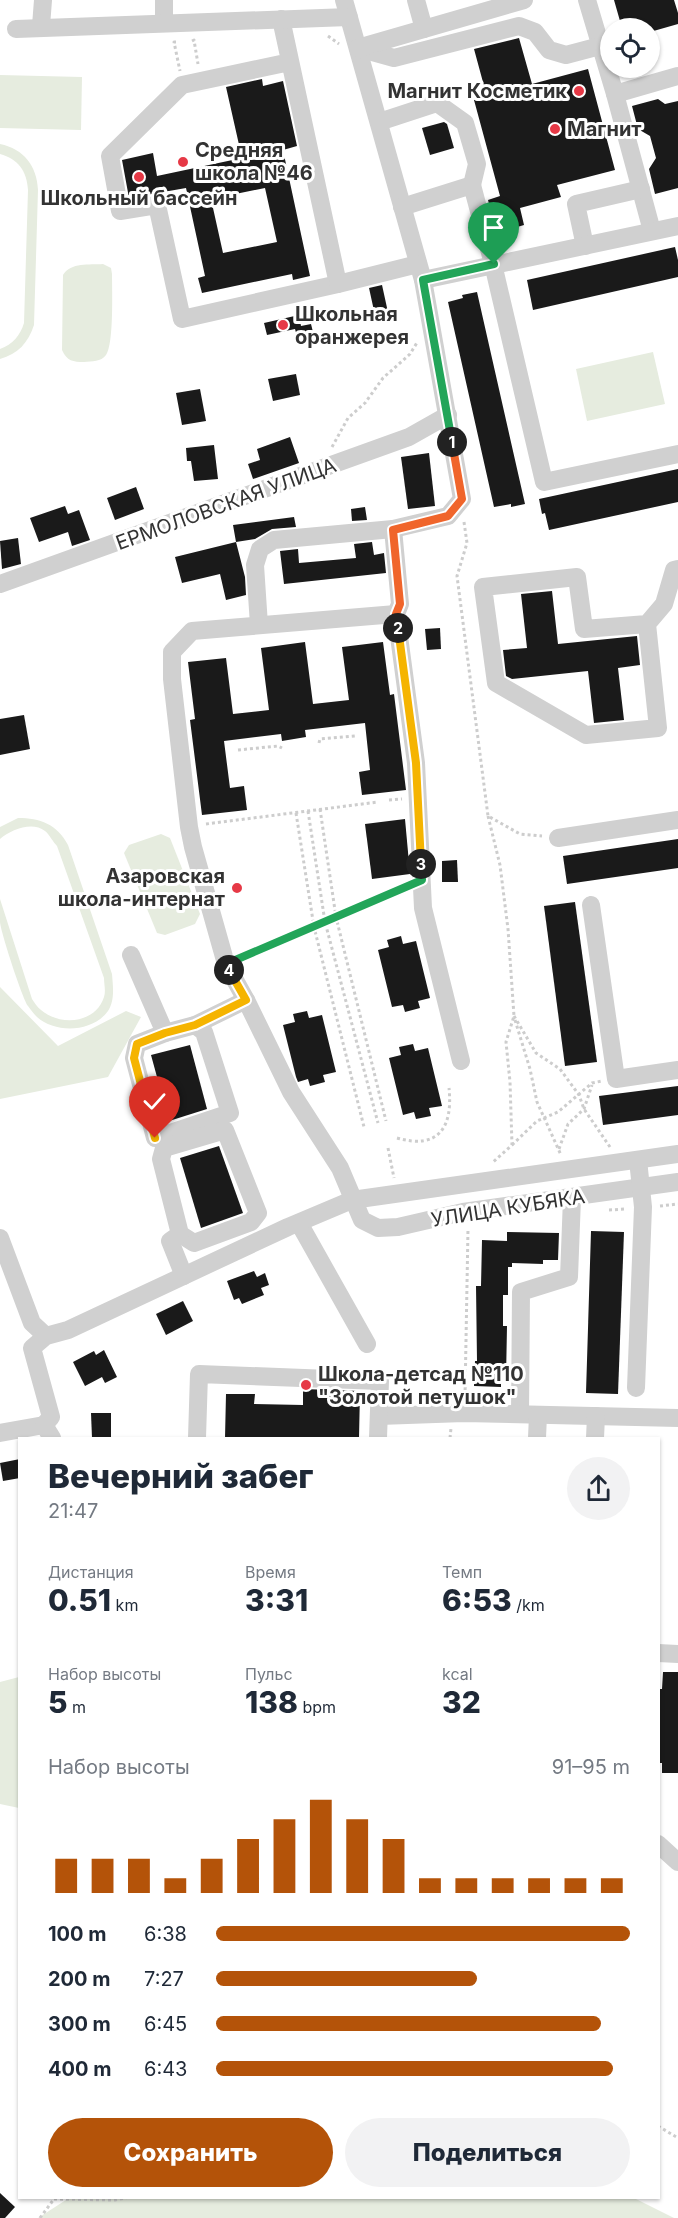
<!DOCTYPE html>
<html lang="ru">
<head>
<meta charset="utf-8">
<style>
  :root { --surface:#fff; --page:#f2f2f3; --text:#1f2937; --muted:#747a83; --accent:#b45309 }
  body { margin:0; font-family:Inter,sans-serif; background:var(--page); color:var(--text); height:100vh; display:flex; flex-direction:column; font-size:22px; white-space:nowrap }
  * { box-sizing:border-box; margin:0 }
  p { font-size:20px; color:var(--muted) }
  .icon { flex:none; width:33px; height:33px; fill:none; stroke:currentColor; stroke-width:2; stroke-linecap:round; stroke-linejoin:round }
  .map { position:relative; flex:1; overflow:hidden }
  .sheet { position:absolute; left:18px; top:1437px; width:642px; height:762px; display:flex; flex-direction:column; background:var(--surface); border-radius:0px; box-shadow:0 2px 4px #0004 }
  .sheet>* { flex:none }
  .fabs { position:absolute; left:600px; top:18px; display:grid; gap:12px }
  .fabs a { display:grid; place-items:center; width:60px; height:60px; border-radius:50%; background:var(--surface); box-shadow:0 2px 4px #0004; font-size:30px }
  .pin { position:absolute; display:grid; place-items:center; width:51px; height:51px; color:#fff; margin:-62px -26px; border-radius:50% 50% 50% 0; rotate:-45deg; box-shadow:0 0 6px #0007 }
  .pin .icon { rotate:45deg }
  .km { position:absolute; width:30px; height:30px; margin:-15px; border-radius:50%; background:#222; color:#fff; font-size:16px; line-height:30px; text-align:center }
  .round { display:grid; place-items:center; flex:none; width:63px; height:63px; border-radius:32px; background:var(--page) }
  .summary { display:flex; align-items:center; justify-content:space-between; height:102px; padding:0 30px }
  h1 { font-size:33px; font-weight:800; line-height:45px }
  .metrics { display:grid; grid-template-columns:repeat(3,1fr); gap:9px; height:102px; padding:6px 30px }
  .metrics div { display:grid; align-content:center }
  .metrics b { font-size:30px; font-weight:800 }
  .metrics small { font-size:16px; font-weight:400 }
  .metrics p { font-size:16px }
  .chart { height:168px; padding:12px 30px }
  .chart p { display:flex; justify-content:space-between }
  .chart svg { width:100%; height:108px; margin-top:6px; stroke:var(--accent); stroke-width:6 }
  .action { display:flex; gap:12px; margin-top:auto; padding:12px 30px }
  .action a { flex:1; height:69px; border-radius:36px; background:var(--accent); color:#fff; font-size:24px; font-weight:800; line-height:69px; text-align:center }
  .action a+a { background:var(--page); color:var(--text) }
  ul { padding:0 30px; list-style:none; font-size:20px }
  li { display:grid; grid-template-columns:96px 72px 1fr; align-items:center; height:45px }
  li i { height:15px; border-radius:8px; background:var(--accent) }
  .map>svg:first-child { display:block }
  .green { fill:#e6ecdf }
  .building { fill:#1a1a1a; fill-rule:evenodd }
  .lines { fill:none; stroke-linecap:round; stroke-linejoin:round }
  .path { stroke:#cdcdcd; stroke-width:3; stroke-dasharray:3 3; stroke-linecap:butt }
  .minor { stroke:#d0d0d0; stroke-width:18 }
  .split-1-casing { stroke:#fff; stroke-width:12 }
  .split-2-casing { stroke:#fff; stroke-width:12 }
  .split-3-casing { stroke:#fff; stroke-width:12 }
  .split-4-casing { stroke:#fff; stroke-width:12 }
  .split-5-casing { stroke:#fff; stroke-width:12 }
  .split-1 { stroke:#22a559; stroke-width:8 }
  .split-2 { stroke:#f0652b; stroke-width:8 }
  .split-3 { stroke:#f5b400; stroke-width:8 }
  .split-4 { stroke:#22a559; stroke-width:8 }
  .split-5 { stroke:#f5b400; stroke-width:8 }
  .poi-dot { fill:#e63946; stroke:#fff; stroke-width:2 }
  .labels { text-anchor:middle; stroke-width:6; stroke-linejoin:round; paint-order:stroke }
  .poi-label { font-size:20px; font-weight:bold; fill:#333; stroke:#fff; text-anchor:start }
  .street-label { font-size:20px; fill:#333; stroke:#fff }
</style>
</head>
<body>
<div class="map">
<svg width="678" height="2218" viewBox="0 0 678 2218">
  <rect width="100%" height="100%" fill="#fff"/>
  <g class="green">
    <polygon points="0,75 82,77 81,130 0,128"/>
    <path d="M0 144C24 149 37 166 38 190L34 325C28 343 18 354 0 359V349C13 344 20 336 24 323L28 190C27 171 18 159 0 154Z"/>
    <path d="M103 264 111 268 112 274C112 290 114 344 106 355 101 362 92 361 84 362 73 362 67 361 62 350L63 275C71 262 89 265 103 264Z"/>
    <polygon points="653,352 665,404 587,421 576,369"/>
    <path d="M18 818C40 818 57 824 68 845L112 974C113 987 115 1000 108 1011 93 1032 56 1034 37 1017 34 1014 30 1009 28 1006 22 997 1 933 0 922 0 915 0 907 0 899L32 999C34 1002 37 1007 41 1010 61 1027 96 1023 104 997 106 991 104 984 104 978L57 846C53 842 49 834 45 831 32 821 11 830 0 839V827Z"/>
    <polygon points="161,834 170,838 200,914 195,924 165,935 157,933 124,853 129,845"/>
    <polygon points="0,987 58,1046 126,1011 141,1017 108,1077 0,1099"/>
    <polygon points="19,1677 20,1677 19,1808 0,1804 0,1682"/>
    <polygon points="69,2198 634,2198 674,2218 38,2218"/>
  </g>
  <g class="building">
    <polygon points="614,0 674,0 678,13 678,24 650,32 650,28 622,28"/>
    <polygon points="519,38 532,84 588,69 615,170 557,185 561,197 520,208 524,225 497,233 488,200 500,196 474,100 487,97 474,49"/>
    <path d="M262 79 263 86 283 81 297 146 283 150 310 276 293 280 292 274 202 293 198 278 205 276 186 188 129 198 122 160 153 153 157 176 242 158 226 87ZM265 188 277 242 223 253 211 199Z"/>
    <polygon points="658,99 665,104 678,101 678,188 655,194 649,169 656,158 650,136 638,129 632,106"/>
    <polygon points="444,122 447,124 454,148 430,155 422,128"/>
    <polygon points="675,247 678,260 678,277 533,310 527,280"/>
    <polygon points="382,285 389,317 376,320 369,288"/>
    <polygon points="477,292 525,504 511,507 511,504 494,507 448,302 463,298 462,295"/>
    <polygon points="299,315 301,326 311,324 314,336 298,340 295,329 267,335 264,323"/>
    <polygon points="296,374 300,395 273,401 268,379"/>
    <polygon points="200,389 206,421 182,425 176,393"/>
    <polygon points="290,437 299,463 253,479 248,464 260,460 257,449"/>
    <polygon points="214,445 218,479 194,481 191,461 187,461 186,448"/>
    <polygon points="429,453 435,506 408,509 401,457"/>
    <polygon points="678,469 678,502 549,530 545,513 542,514 539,499"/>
    <polygon points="136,487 144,509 115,520 107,498"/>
    <polygon points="65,506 68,514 79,510 90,540 72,546 68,532 39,542 30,518"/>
    <polygon points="365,507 367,520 352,521 351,509"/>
    <polygon points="294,517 296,527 272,529 255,539 236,542 233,525"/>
    <polygon points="18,538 21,564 2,569 0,541"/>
    <polygon points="236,542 245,577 246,595 226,600 220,574 182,583 175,557"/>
    <polygon points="372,542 374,555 384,553 386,573 284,584 280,551 298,549 299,563 356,558 354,544"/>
    <polygon points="552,591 558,644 637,636 640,665 618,668 624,720 594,723 588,671 512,679 506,676 503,650 527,648 521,594"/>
    <polygon points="440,628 441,649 427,650 425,629"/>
    <polygon points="305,642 313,704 349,700 342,647 383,642 390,695 394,694 406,790 362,795 359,772 370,770 365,723 305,730 306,737 282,741 281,734 224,741 230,788 244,786 247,810 202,815 190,720 195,719 188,662 226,658 233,714 269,710 261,648"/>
    <polygon points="24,715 30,749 0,755 0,719"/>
    <polygon points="405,819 410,874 372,879 365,824"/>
    <polygon points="678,839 678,868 567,884 563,856"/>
    <polygon points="457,860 458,882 442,882 442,861"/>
    <polygon points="575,902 597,1062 565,1066 544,906"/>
    <polygon points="401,936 403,944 416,941 430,998 418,1001 420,1008 405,1012 403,1005 392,1007 378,950 389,947 387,940"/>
    <polygon points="307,1011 309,1018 322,1015 336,1072 323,1075 325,1082 310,1086 308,1079 298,1082 296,1077 283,1025 295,1022 293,1014"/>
    <polygon points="413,1044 415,1051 428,1048 442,1106 429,1108 431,1116 416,1119 414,1112 403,1115 389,1058 401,1055 399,1047"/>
    <polygon points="190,1045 207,1109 169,1121 151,1055"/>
    <polygon points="678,1086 678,1115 603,1125 599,1096"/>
    <polygon points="219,1146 243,1213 201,1228 180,1158"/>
    <polygon points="591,1231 624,1232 618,1394 586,1393"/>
    <polygon points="507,1232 559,1233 558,1260 543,1260 543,1264 512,1263 512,1267 508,1267 508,1295 503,1295 503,1326 507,1326 506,1379 501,1379 501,1387 474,1386 475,1361 477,1361 476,1286 481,1286 482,1240 507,1241"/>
    <polygon points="254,1271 257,1277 265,1273 269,1285 261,1288 264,1295 242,1304 239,1298 234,1300 227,1281"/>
    <polygon points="183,1301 193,1321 166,1335 156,1314"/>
    <polygon points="104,1350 117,1377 105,1383 102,1377 85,1386 73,1362 94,1351 96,1355"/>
    <polygon points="303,1389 360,1391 359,1438 225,1438 226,1394 255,1394 254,1404 303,1405"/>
    <polygon points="91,1413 111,1413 111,1438 92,1438"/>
    <polygon points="20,1459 20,1478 3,1481 0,1463"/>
    <polygon points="663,1672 678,1672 678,1773 662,1773 662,1763 658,1763 660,1689 662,1689"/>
    <polygon points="0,2193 15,2207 5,2218 0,2218"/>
  </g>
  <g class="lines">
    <g class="path">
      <polyline points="328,36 339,44"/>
      <polyline points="192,41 194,40 198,64"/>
      <polyline points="176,42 174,42 180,71"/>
      <polyline points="332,447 348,418 365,403 383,378 410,354 418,341"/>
      <polyline points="464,522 467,543 457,576 488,816 520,834 542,836"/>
      <polyline points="319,743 320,739 355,736"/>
      <polyline points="238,750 278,746 282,748"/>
      <polyline points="389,800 402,799"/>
      <polyline points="320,809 336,917 386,1121"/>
      <polyline points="308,811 325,922 378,1123"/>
      <polyline points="296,813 314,927 364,1127"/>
      <polyline points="488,816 500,865 508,929 514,1016 506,1042 510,1082 512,1145 493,1162"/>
      <polyline points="206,824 378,802"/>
      <polyline points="241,957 406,887"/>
      <polyline points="514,1016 536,1053 560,1069 579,1095 584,1109 610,1147"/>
      <polyline points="515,1020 530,1069 537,1102 561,1155"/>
      <path d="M397 1138C439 1150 453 1127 449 1088"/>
      <polyline points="512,1145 537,1121 558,1112 592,1083 602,1081"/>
      <polyline points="388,1148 394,1178"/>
      <polyline points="559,1149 568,1124 584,1109 592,1085"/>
      <polyline points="660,1206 678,1204"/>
      <polyline points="609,1210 626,1209"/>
      <polyline points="465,1396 468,1229"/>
      <polyline points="450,1438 451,1428"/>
      <polyline points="658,2126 678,2138"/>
      <polyline points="54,2199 115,2200 126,2198"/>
      <polyline points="40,2218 54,2199"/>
    </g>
    <g class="minor">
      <polyline points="164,0 164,22"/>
      <polyline points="344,0 423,280 462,499 448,516 393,529 400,604 396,614"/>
      <polyline points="416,0 424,29"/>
      <polyline points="587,0 615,94 678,76"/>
      <polyline points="281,19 286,42 338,284 182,319 157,205 120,211 110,156 182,85 290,62"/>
      <polyline points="41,26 43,0"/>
      <polyline points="16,29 349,17"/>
      <polyline points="358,48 394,58 519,26 535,32 549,50 566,55 600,46"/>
      <polyline points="358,48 524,0"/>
      <polyline points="615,94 652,231"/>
      <polyline points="379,122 437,103 465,123 477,164 472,185"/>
      <polyline points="402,207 472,185 493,264 544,482 678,454"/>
      <polyline points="585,246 576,204 641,189"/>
      <polyline points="423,280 678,226"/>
      <polyline points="338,284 418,264"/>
      <polyline points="0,584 409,437 448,415"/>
      <polyline points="647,624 658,728 586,735 496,683 483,587 577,577 584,629 647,624 664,604 674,570 678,569"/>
      <polyline points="259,625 255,565 260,549 274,540 393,529"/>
      <polyline points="558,838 678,820"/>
      <polyline points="591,905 616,1079 678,1070"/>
      <polyline points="131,955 165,1033 195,1025 246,1000"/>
      <polyline points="165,1033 137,1044 134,1058 155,1138 230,1113 204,1032 195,1025"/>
      <polyline points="461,1061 423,908 416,763 396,614 192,631 172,652 172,679 189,827 193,847 226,964 246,1000 291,1092 340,1168 362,1220 378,1228 398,1227 463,1212 678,1182"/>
      <polygon points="225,1130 258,1213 251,1222 194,1243 180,1234 161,1159 164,1148"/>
      <polyline points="299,1223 367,1344"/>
      <polyline points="180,1234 170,1241 184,1276"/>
      <polyline points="0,1238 32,1323 46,1336"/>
      <polyline points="636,1388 643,1207 638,1160"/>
      <polyline points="520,1414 521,1292 569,1277 572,1198"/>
      <polyline points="379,1416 464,1413 678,1418"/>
      <polyline points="0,1433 44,1425"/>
      <polyline points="52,1438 44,1425 51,1417 32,1348 46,1336 68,1330 288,1227 352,1200 678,1154"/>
      <polyline points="197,1438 199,1374 380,1381 378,1438"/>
      <polyline points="537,1438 538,1415"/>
      <polyline points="595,1438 596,1416"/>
      <polyline points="658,1653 678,1654"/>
      <polyline points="658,1844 678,1862"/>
    </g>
  </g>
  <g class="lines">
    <g class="split-1-casing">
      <polyline id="split-1" points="452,442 423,280 494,264"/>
    </g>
    <g class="split-2-casing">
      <polyline id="split-2" points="398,628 396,614 400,604 393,530 448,516 462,499 452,442"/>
    </g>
    <g class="split-3-casing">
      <polyline id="split-3" points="398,628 416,763 421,864"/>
    </g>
    <g class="split-4-casing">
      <polyline id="split-4" points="229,970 226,964 422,880 421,864"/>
    </g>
    <g class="split-5-casing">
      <polyline id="split-5" points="155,1138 134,1058 137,1044 165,1033 195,1025 246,1000 229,970"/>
    </g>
    <use href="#split-1" class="split-1"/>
    <use href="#split-2" class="split-2"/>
    <use href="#split-3" class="split-3"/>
    <use href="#split-4" class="split-4"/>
    <use href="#split-5" class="split-5"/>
  </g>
  <g class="poi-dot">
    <circle cx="579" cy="91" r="6"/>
    <circle cx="555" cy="129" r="6"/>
    <circle cx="183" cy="162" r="6"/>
    <circle cx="139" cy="177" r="6"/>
    <circle cx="283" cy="325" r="6"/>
    <circle cx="237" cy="888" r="6"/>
    <circle cx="306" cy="1385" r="6"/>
  </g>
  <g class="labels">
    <g class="poi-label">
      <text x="567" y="98" text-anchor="end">Магнит Косметик</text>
      <text x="567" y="136">Магнит</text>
      <text x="195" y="157">Средняя<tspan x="195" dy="23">школа №46</tspan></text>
      <text x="139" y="205" text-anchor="middle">Школьный бассейн</text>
      <text x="295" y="321">Школьная<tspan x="295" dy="23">оранжерея</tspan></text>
      <text x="225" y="883" text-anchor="end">Азаровская<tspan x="225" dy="23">школа-интернат</tspan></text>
      <text x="318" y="1381">Школа-детсад №110<tspan x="318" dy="23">"Золотой петушок"</tspan></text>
    </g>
    <g class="street-label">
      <text transform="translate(226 504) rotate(-20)" y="7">ЕРМОЛОВСКАЯ УЛИЦА</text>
      <text transform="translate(508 1208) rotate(-9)" y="7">УЛИЦА КУБЯКА</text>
    </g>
  </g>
</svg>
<div class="fabs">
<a><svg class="icon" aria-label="locate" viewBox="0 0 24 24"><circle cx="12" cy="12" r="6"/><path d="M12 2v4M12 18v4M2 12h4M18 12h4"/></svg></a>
</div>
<div class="pin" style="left:494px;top:264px;background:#1e9e55"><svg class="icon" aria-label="arrive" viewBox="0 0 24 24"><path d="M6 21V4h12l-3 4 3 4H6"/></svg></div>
<div class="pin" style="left:155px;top:1138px;background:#d93025"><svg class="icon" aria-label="check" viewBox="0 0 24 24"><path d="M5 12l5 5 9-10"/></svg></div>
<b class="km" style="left:452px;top:442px">1</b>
<b class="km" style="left:398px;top:628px">2</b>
<b class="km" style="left:421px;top:864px">3</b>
<b class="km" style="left:229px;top:970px">4</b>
<section class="sheet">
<div class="summary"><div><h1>Вечерний забег</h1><p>21:47</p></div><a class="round"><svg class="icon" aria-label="share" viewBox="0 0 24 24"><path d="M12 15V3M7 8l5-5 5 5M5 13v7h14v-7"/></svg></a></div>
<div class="metrics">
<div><p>Дистанция</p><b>0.51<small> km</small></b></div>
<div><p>Время</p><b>3:31</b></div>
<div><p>Темп</p><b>6:53<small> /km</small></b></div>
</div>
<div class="metrics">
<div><p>Набор высоты</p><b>5<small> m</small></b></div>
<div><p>Пульс</p><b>138<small> bpm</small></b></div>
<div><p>kcal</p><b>32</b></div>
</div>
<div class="chart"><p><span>Набор высоты</span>91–95 m</p>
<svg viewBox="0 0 160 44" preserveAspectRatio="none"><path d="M5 44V30M15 44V30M25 44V30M35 44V38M45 44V30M55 44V22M65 44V14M75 44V6M85 44V14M95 44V22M105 44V38M115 44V38M125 44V38M135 44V38M145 44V38M155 44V38"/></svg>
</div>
<ul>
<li><b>100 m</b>6:38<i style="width:100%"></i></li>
<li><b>200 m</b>7:27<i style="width:63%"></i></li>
<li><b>300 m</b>6:45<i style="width:93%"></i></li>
<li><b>400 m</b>6:43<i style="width:96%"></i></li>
</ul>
<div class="action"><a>Сохранить</a><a>Поделиться</a></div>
</section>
</div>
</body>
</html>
